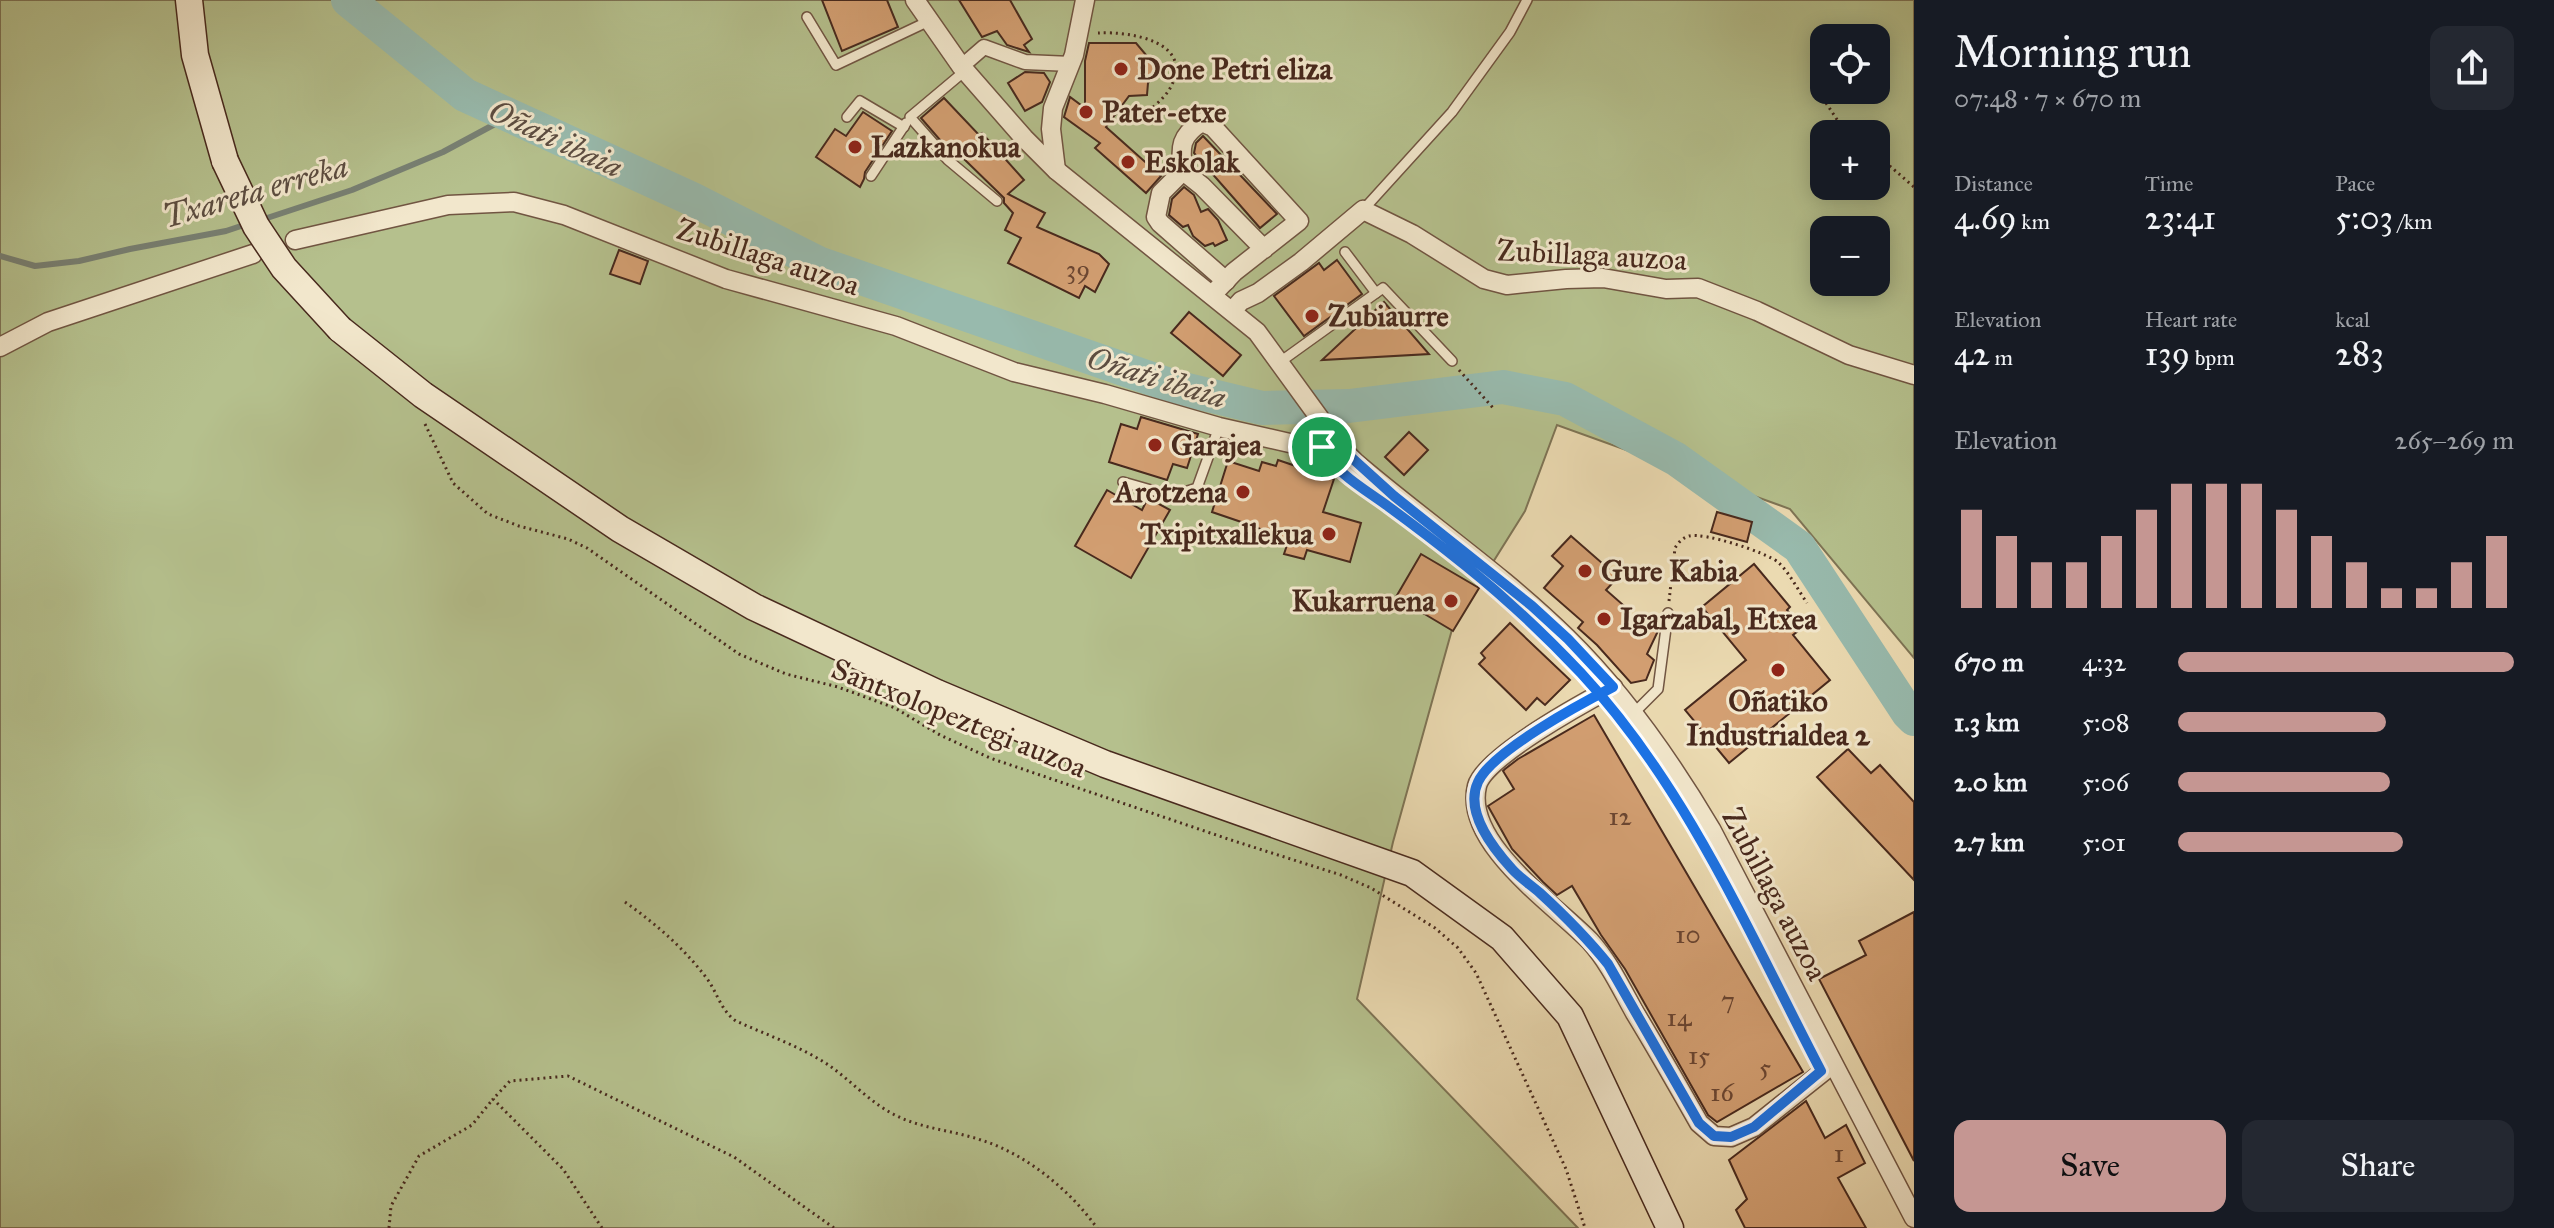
<!DOCTYPE html>
<html lang="en">
<head>
<meta charset="utf-8">
<style>
  :root { --surface:#171b24; --page:#242831; --text:#f1f3f6; --muted:#9ea1a6; --accent:#c59692 }
  body { margin:0; font-family:"IM FELL Great Primer",serif; background:var(--page); color:var(--text); height:100vh; display:flex; flex-direction:column; font-size:30px; white-space:nowrap }
  * { box-sizing:border-box; margin:0 }
  p { font-size:26px; color:var(--muted) }
  .icon { flex:none; width:44px; height:44px; fill:none; stroke:currentColor; stroke-width:2; stroke-linecap:round; stroke-linejoin:round }
  .map { position:relative; flex:1; overflow:hidden }
  .sheet { display:flex; flex-direction:column; background:var(--surface); width:640px }
  .sheet>* { flex:none }
  .tools { position:absolute; left:1810px; top:24px; display:grid; gap:16px }
  .tools a { display:grid; place-items:center; width:80px; height:80px; border-radius:16px; background:var(--surface); box-shadow:0 4px 20px #0003; font-size:40px }
  .pin { position:absolute; display:grid; place-items:center; width:68px; height:68px; color:#fff; margin:-34px; border:4px solid #fff; border-radius:50%; box-shadow:0 2px 8px #0007 }
  .round { display:grid; place-items:center; flex:none; width:84px; height:84px; border-radius:16px; background:var(--page) }
  .overview { display:flex; align-items:center; justify-content:space-between; height:136px; padding:0 40px }
  h1 { font-size:44px; font-weight:600; line-height:60px }
  .metrics { display:grid; grid-template-columns:repeat(3,1fr); gap:12px; height:136px; padding:8px 40px }
  .metrics div { display:grid; align-content:center }
  .metrics b { font-size:34px; font-weight:600 }
  .metrics small { font-size:22px; font-weight:400 }
  .metrics p { font-size:22px }
  .chart { height:224px; padding:16px 40px }
  .chart p { display:flex; justify-content:space-between }
  .chart svg { width:100%; height:144px; margin-top:8px; stroke:var(--accent); stroke-width:6 }
  .button { display:flex; gap:16px; margin-top:auto; padding:16px 40px }
  .button a { flex:1; height:92px; border-radius:16px; background:var(--accent); color:#111; font-size:32px; font-weight:600; line-height:92px; text-align:center }
  .button a+a { background:var(--page); color:var(--text) }
  ul { padding:0 40px; list-style:none; font-size:26px }
  li { display:grid; grid-template-columns:128px 96px 1fr; align-items:center; height:60px }
  li i { height:20px; border-radius:10px; background:var(--accent) }
  main { display:flex; flex:1; min-height:0 }
  .map>svg:first-child { display:block }
  .green { fill:#b5c08d; stroke:#7e7455; stroke-width:2; fill-rule:evenodd }
  .lines { fill:none; stroke-linecap:round; stroke-linejoin:round }
  .stream { stroke:#788073; stroke-width:6 }
  .river { stroke:#98baad; stroke-width:34 }
  .building { fill:#d39f72; stroke:#48291d; stroke-width:2 }
  .service-casing { stroke:#715542; stroke-width:12 }
  .pedestrian-casing { stroke:#715542; stroke-width:17 }
  .minor-casing { stroke:#715542; stroke-width:21 }
  .secondary-casing { stroke:#48291d; stroke-width:29 }
  .path { stroke:#48291d; stroke-width:3; stroke-dasharray:2 4; stroke-linecap:butt }
  .service { stroke:#f2e7cc; stroke-width:9 }
  .pedestrian { stroke:#f2e7cc; stroke-width:14 }
  .minor { stroke:#f2e7cc; stroke-width:18 }
  .secondary { stroke:#f2e7cc; stroke-width:26 }
  .secondary-bridge-casing { stroke:#48291d; stroke-width:29; stroke-linecap:butt }
  .secondary-bridge { stroke:#f2e7cc; stroke-width:26 }
  .route-casing { stroke:#fff; stroke-width:16 }
  .route { stroke:#1a73e8; stroke-width:10 }
  .poi-dot { fill:#8f2418; stroke:#f2e7cc; stroke-width:3 }
  .labels { text-anchor:middle; stroke-width:6; stroke-linejoin:round; paint-order:stroke }
  .number-label { font-size:26px; fill:#6b4632 }
  .poi-label { font-size:30px; font-weight:bold; fill:#48291d; stroke:#f2e7cc; text-anchor:start }
  .street-label { font-size:30px; fill:#48291d; stroke:#f2e7cc }
  .water-label { font-size:32px; font-style:italic; fill:#5c4d41; stroke:#f2e7cc }
</style>
</head>
<body>
<main>
<div class="map">
<svg width="1914" height="1228" viewBox="0 0 1914 1228">
  <rect width="100%" height="100%" fill="#ebdab1"/>
  <filter id="stains"><feTurbulence type="fractalNoise" baseFrequency=".0025" numOctaves="4"/><feColorMatrix values="0 0 0 0 .2 0 0 0 0 .09 0 0 0 0 .02 0 0 0 .5 -.17"/></filter>
  <radialGradient id="worn" r=".72"><stop offset=".6" stop-color="#630" stop-opacity="0"/><stop offset="1" stop-color="#630" stop-opacity=".3"/></radialGradient>
  <path class="green" d="M0 0H1914V658L1790 509 1557 425 1525 511 1453 626 1393 842 1357 999 1578 1228H0ZM1824 38H1876V90H1824ZM1824 134H1876V186H1824ZM1824 230H1876V282H1824Z"/>
  <g class="lines">
    <g class="stream">
      <polyline points="261,220 352,190 443,152 510,116"/>
      <polyline points="0,256 35,266 79,261 130,249 226,231 247,224"/>
    </g>
    <polyline class="river" points="348,0 465,95 692,199 818,263 1175,387 1262,408 1349,406 1503,387 1565,399 1676,459 1799,547 1908,713 1914,719"/>
  </g>
  <g class="building">
    <polygon points="822,0 887,0 898,27 842,51"/>
    <polygon points="959,0 1010,0 1032,39 1024,45 1029,52 1007,45 997,31 982,37"/>
    <polygon points="1089,43 1136,43 1157,68 1158,73 1148,83 1147,95 1129,96 1106,127 1161,176 1146,193 1095,148 1100,143 1064,117 1070,97 1085,108 1085,61"/>
    <polygon points="1025,72 1044,73 1050,82 1042,102 1025,111 1008,83"/>
    <polygon points="944,98 979,135 982,133 1024,180 1008,194 1045,213 1037,227 1099,254 1109,264 1095,292 1085,286 1079,298 1008,263 1021,238 1005,230 1013,213 1004,203 1004,198 962,157 959,159 953,155 921,118"/>
    <polygon points="863,112 892,131 865,172 864,179 860,187 816,157 835,129 846,136"/>
    <polygon points="1203,136 1277,214 1260,228 1194,153 1196,143"/>
    <polygon points="1184,187 1194,195 1201,212 1208,209 1218,220 1227,240 1215,246 1213,243 1205,246 1193,236 1188,225 1183,227 1169,215 1172,199"/>
    <polygon points="619,250 648,261 640,284 610,274"/>
    <polygon points="1337,260 1362,294 1304,336 1274,296 1319,263 1324,270"/>
    <polygon points="1384,302 1429,354 1322,360"/>
    <polygon points="1189,312 1241,355 1223,376 1171,333"/>
    <polygon points="1141,417 1198,434 1187,468 1173,464 1167,480 1109,462 1121,424 1137,429"/>
    <polygon points="1409,432 1428,450 1404,475 1385,457"/>
    <polygon points="1278,460 1334,479 1323,512 1361,523 1350,562 1307,550 1304,559 1284,554 1288,542 1256,527 1212,512 1228,461 1259,471 1262,462 1276,466"/>
    <polygon points="1107,490 1142,510 1148,498 1170,510 1131,578 1075,546"/>
    <polygon points="1717,512 1752,522 1747,542 1711,532"/>
    <polygon points="1571,536 1618,577 1606,590 1630,611 1626,616 1658,631 1647,654 1654,660 1646,680 1631,683 1597,645 1578,628 1583,622 1544,588 1563,566 1552,556"/>
    <polygon points="1421,554 1479,588 1453,631 1396,597"/>
    <polygon points="1754,564 1790,607 1787,610 1802,628 1793,635 1830,680 1729,763 1685,710 1746,660 1702,607"/>
    <polygon points="1510,623 1570,680 1545,705 1537,698 1526,710 1479,664 1485,658 1481,653"/>
    <polygon points="1594,715 1803,1072 1717,1122 1708,1115 1625,969 1601,935 1572,886 1557,895 1543,882 1512,849 1488,806 1514,789 1503,771 1505,769 1518,759"/>
    <polygon points="1848,749 1871,773 1880,765 1914,802 1914,880 1817,777"/>
    <polygon points="1914,912 1914,1161 1819,979 1866,955 1859,941"/>
    <polygon points="1806,1101 1825,1138 1846,1125 1865,1163 1838,1178 1866,1228 1745,1228 1736,1210 1747,1199 1729,1160"/>
  </g>
  <g class="lines">
    <g class="service-casing">
      <g id="service">
        <polyline points="807,17 836,65 929,21"/>
        <polyline points="966,70 910,117 948,160 997,201"/>
        <polyline points="847,117 860,101 904,127"/>
        <polyline points="871,176 906,123"/>
        <polyline points="1363,210 1452,112 1510,32 1527,0"/>
        <polyline points="1345,252 1376,293"/>
        <polyline points="1280,362 1383,288 1452,361"/>
        <polyline points="1123,482 1172,496 1197,488 1219,427"/>
        <polyline points="1634,713 1658,689 1668,613"/>
      </g>
    </g>
    <g class="pedestrian-casing">
      <polyline id="pedestrian" points="969,60 984,47 1025,62 1071,64"/>
    </g>
    <g class="minor-casing">
      <g id="minor">
        <path d="M915 0 961 66 1024 138 1056 170 1257 332 1342 449 1355 462C1425 522 1502 574 1567 638 1624 694 1670 760 1711 829L1914 1218"/>
        <polyline points="1056,170 1051,129 1053,108 1074,55 1085,0"/>
        <polyline points="1183,171 1161,193 1156,217 1160,223 1226,281"/>
        <polyline points="295,240 448,205 514,202 564,215 726,279 896,326 1014,372 1105,394 1219,427 1294,444 1342,449"/>
        <path d="M1212 295 1234 272 1299 221 1213 127 1202 122C1180 136 1180 146 1183 171L1202 186 1264 249"/>
        <polyline points="1232,311 1241,301 1258,293 1301,262 1363,210 1412,234 1484,279 1507,285 1566,279 1603,278 1666,289 1698,288 1757,311 1849,355 1914,375"/>
        <polyline points="0,347 48,322 253,254"/>
        <path d="M1613 687C1585 702 1484 757 1477 786 1463 843 1554 904 1590 941 1609 962 1621 988 1635 1013 1657 1049 1678 1086 1699 1123L1714 1136 1731 1137 1754 1127 1833 1064"/>
      </g>
    </g>
    <g class="secondary-casing">
      <g id="secondary">
        <polyline points="189,0 195,55 225,161"/>
        <polyline points="340,329 423,395 620,529 754,607 937,693 1105,764 1412,873 1502,938 1570,1016 1670,1228"/>
      </g>
    </g>
    <g class="path">
      <path d="M1098 33C1130 31 1198 42 1169 90 1164 98 1154 106 1147 113"/>
      <polyline points="1826,103 1844,130 1850,134"/>
      <polyline points="1876,154 1914,187"/>
      <polyline points="1459,370 1495,410"/>
      <polyline points="425,424 453,483 488,514 519,526 568,539 587,548 739,654 786,674 838,687 895,708 940,735 990,758 1231,840 1341,875 1371,888 1435,928 1458,948 1476,973 1566,1169 1585,1228"/>
      <path d="M1669 601 1675 548C1678 543 1682 538 1689 536 1704 532 1765 552 1778 562 1789 572 1798 590 1807 603"/>
      <path d="M625 902C656 924 685 949 708 980 717 993 722 1012 736 1021 767 1035 802 1047 830 1066 851 1081 870 1102 893 1114 921 1129 952 1130 981 1140 1026 1154 1070 1190 1097 1228"/>
      <polyline points="389,1228 391,1206 419,1156 472,1125 493,1099"/>
      <polyline points="602,1228 563,1169 493,1099 510,1081 568,1076 734,1157 834,1228"/>
    </g>
    <use href="#service" class="service"/>
    <use href="#pedestrian" class="pedestrian"/>
    <use href="#minor" class="minor"/>
    <use href="#secondary" class="secondary"/>
    <g class="secondary-bridge-casing">
      <polyline id="secondary-bridge" points="225,161 256,226 284,268 340,329"/>
    </g>
    <use href="#secondary-bridge" class="secondary-bridge"/>
  </g>
  <g class="lines">
    <g class="route-casing">
      <path id="route" d="M1322 447C1337 475 1365 489 1389 507 1415 526 1441 546 1466 566 1507 599 1545 635 1581 673 1687 787 1750 935 1821 1071L1754 1127 1731 1137 1714 1136 1699 1123 1608 964C1587 938 1564 915 1540 893 1531 885 1520 878 1512 869 1493 848 1464 812 1478 782 1492 751 1582 703 1613 687L1568 639 1532 606 1394 496 1342 449 1322 447"/>
    </g>
    <use href="#route" class="route"/>
  </g>
  <g class="poi-dot">
    <circle cx="1121" cy="69" r="8"/>
    <circle cx="1086" cy="112" r="8"/>
    <circle cx="855" cy="147" r="8"/>
    <circle cx="1128" cy="162" r="8"/>
    <circle cx="1312" cy="316" r="8"/>
    <circle cx="1155" cy="445" r="8"/>
    <circle cx="1243" cy="492" r="8"/>
    <circle cx="1329" cy="534" r="8"/>
    <circle cx="1585" cy="571" r="8"/>
    <circle cx="1451" cy="601" r="8"/>
    <circle cx="1604" cy="619" r="8"/>
    <circle cx="1778" cy="670" r="8"/>
  </g>
  <g class="labels">
    <g class="number-label">
      <text x="1078" y="278">39</text>
      <text x="1620" y="825">12</text>
      <text x="1688" y="943">10</text>
      <text x="1728" y="1009">7</text>
      <text x="1679" y="1026">14</text>
      <text x="1699" y="1064">15</text>
      <text x="1765" y="1076">5</text>
      <text x="1722" y="1101">16</text>
      <text x="1839" y="1162">1</text>
    </g>
    <g class="poi-label">
      <text x="1137" y="79">Done Petri eliza</text>
      <text x="1102" y="122">Pater-etxe</text>
      <text x="871" y="157">Lazkanokua</text>
      <text x="1144" y="172">Eskolak</text>
      <text x="1328" y="326">Zubiaurre</text>
      <text x="1171" y="455">Garajea</text>
      <text x="1227" y="502" text-anchor="end">Arotzena</text>
      <text x="1313" y="544" text-anchor="end">Txipitxallekua</text>
      <text x="1601" y="581">Gure Kabia</text>
      <text x="1435" y="611" text-anchor="end">Kukarruena</text>
      <text x="1620" y="629">Igarzabal, Etxea</text>
      <text x="1778" y="711" text-anchor="middle">Oñatiko<tspan x="1778" dy="34">Industrialdea 2</tspan></text>
    </g>
    <g class="street-label">
      <text transform="translate(1592 255) rotate(3)" y="10">Zubillaga auzoa</text>
      <text transform="translate(768 257) rotate(18)" y="10">Zubillaga auzoa</text>
      <text transform="translate(959 718) rotate(22)" y="10">Santxolopeztegi auzoa</text>
      <text transform="translate(1775 894) rotate(62)" y="10">Zubillaga auzoa</text>
    </g>
    <g class="water-label">
      <text transform="translate(556 138) rotate(25)" y="11">Oñati ibaia</text>
      <text transform="translate(255 191) rotate(-16)" y="11">Txareta erreka</text>
      <text transform="translate(1157 377) rotate(17)" y="11">Oñati ibaia</text>
    </g>
  </g>
  <rect width="100%" height="100%" filter="url(#stains)"/>
  <rect width="100%" height="100%" fill="url(#worn)"/>
</svg>
<div class="tools">
<a><svg class="icon" aria-label="locate" viewBox="0 0 24 24"><circle cx="12" cy="12" r="6"/><path d="M12 2v4M12 18v4M2 12h4M18 12h4"/></svg></a>
<a>+</a>
<a>−</a>
</div>
<div class="pin" style="left:1322px;top:447px;background:#1e9e55"><svg class="icon" aria-label="arrive" viewBox="0 0 24 24"><path d="M6 21V4h12l-3 4 3 4H6"/></svg></div>
</div>
<section class="sheet">
<div class="overview"><div><h1>Morning run</h1><p>07:48 · 7 × 670 m</p></div><a class="round"><svg class="icon" aria-label="share" viewBox="0 0 24 24"><path d="M12 15V3M7 8l5-5 5 5M5 13v7h14v-7"/></svg></a></div>
<div class="metrics">
<div><p>Distance</p><b>4.69<small> km</small></b></div>
<div><p>Time</p><b>23:41</b></div>
<div><p>Pace</p><b>5:03<small> /km</small></b></div>
</div>
<div class="metrics">
<div><p>Elevation</p><b>42<small> m</small></b></div>
<div><p>Heart rate</p><b>139<small> bpm</small></b></div>
<div><p>kcal</p><b>283</b></div>
</div>
<div class="chart"><p><span>Elevation</span>265–269 m</p>
<svg viewBox="0 0 160 44" preserveAspectRatio="none"><path d="M5 44V14M15 44V22M25 44V30M35 44V30M45 44V22M55 44V14M65 44V6M75 44V6M85 44V6M95 44V14M105 44V22M115 44V30M125 44V38M135 44V38M145 44V30M155 44V22"/></svg>
</div>
<ul>
<li><b>670 m</b>4:32<i style="width:100%"></i></li>
<li><b>1.3 km</b>5:08<i style="width:62%"></i></li>
<li><b>2.0 km</b>5:06<i style="width:63%"></i></li>
<li><b>2.7 km</b>5:01<i style="width:67%"></i></li>
</ul>
<div class="button"><a>Save</a><a>Share</a></div>
</section>
</main>
</body>
</html>
